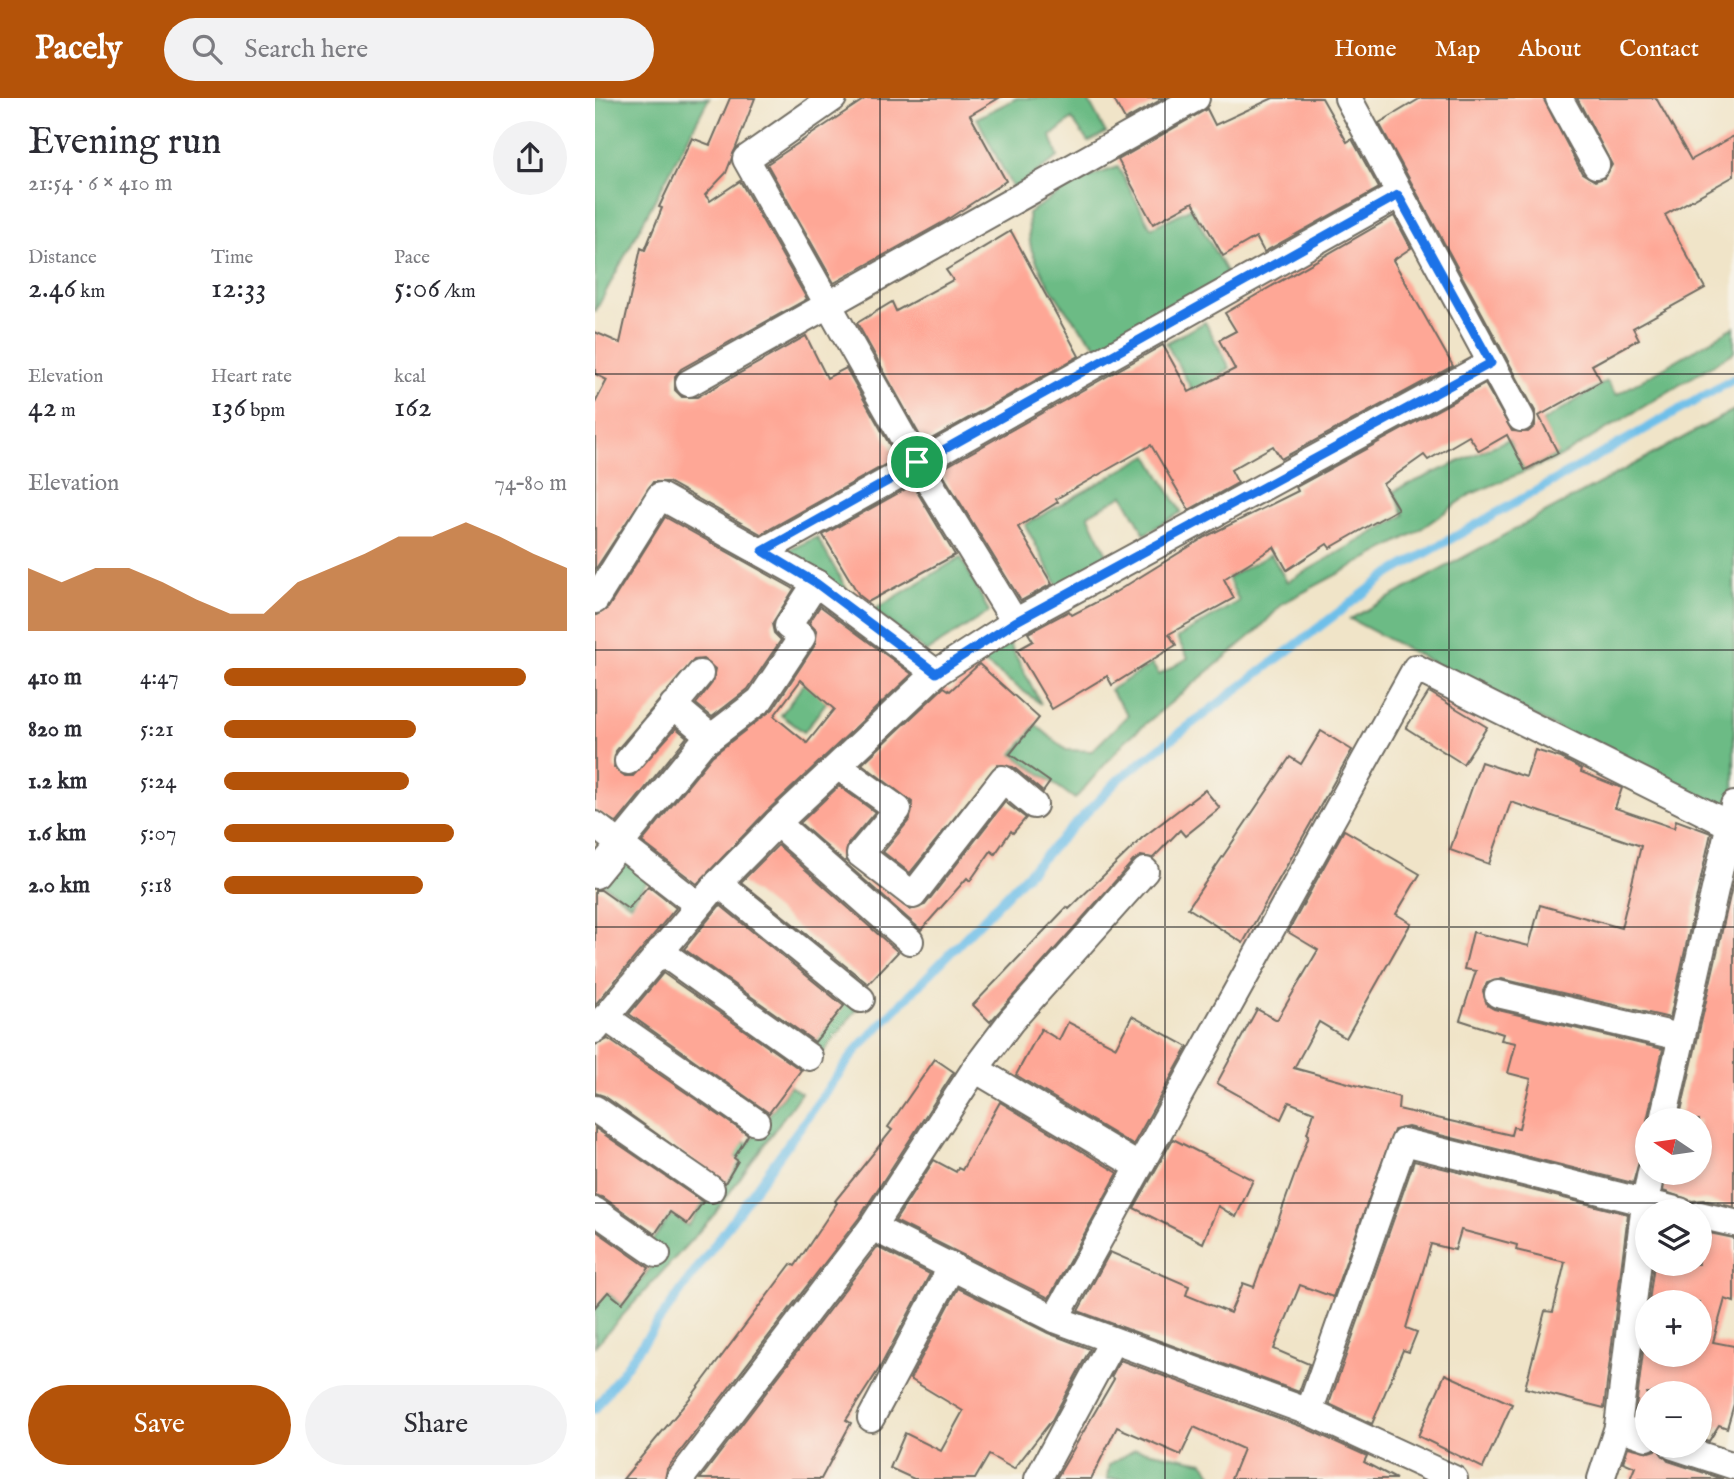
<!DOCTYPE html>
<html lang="en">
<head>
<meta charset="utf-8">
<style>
  :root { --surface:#fff; --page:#f2f2f3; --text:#2b2b33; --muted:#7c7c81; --accent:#b45309 }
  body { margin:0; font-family:"IM FELL English",serif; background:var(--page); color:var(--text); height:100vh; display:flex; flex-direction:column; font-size:26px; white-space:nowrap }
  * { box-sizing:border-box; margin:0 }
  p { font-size:23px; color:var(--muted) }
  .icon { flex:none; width:38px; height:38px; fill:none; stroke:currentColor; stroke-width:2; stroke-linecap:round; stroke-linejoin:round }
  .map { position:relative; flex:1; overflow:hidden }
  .sheet { display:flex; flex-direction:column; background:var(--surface); width:595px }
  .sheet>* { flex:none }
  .needle { width:46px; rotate:283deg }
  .tools { position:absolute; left:1040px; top:1010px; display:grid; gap:14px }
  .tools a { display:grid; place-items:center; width:77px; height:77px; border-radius:50%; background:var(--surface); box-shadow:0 4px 10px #0003; font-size:35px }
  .pin { position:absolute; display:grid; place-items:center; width:60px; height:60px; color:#fff; margin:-30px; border:4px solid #fff; border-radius:50%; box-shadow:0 2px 7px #0007 }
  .round { display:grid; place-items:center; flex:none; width:74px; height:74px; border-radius:37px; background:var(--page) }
  .headline { display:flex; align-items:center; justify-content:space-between; height:119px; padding:0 28px }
  h1 { font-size:38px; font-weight:600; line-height:52px }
  .stats { display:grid; grid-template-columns:repeat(3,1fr); gap:10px; height:119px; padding:7px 28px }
  .stats div { display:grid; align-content:center }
  .stats b { font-size:30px; font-weight:600 }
  .stats small { font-size:19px; font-weight:400 }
  .stats p { font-size:19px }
  .chart { height:196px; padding:14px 28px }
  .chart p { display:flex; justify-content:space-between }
  .chart svg { width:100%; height:126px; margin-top:7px; fill:var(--accent); opacity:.7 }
  .cta { display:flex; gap:14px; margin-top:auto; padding:14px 28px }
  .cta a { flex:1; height:80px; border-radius:42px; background:var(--accent); color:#fff; font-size:28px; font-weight:600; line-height:80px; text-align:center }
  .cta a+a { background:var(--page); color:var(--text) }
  ul { padding:0 28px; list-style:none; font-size:23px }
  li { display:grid; grid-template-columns:112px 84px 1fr; align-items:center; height:52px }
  li i { height:18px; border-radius:9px; background:var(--accent) }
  header { display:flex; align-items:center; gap:42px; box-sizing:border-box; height:98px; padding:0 35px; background:var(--accent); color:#fff }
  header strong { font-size:33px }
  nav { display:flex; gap:38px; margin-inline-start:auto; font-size:24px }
  .search { width:490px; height:63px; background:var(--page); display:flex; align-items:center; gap:18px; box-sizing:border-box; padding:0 24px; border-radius:38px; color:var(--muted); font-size:26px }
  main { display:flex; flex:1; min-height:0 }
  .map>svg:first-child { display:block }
  .forest { fill:#6cbb85; stroke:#4c7358; stroke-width:2 }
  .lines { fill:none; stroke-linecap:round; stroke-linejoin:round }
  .stream { stroke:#6ebfe9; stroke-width:9 }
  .building { fill:#fea796; fill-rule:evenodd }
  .street-casing { stroke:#706c62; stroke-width:30 }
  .street { stroke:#fff; stroke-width:26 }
  .route-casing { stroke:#fff; stroke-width:14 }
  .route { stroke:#1a73e8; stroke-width:9 }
  .grid { fill:none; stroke:#2b2b2b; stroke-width:2; stroke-opacity:0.55 }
</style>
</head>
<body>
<header>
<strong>Pacely</strong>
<div class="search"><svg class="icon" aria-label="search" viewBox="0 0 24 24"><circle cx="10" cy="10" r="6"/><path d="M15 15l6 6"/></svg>Search here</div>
<nav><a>Home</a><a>Map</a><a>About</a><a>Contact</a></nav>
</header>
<main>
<section class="sheet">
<div class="headline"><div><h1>Evening run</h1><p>21:54 · 6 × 410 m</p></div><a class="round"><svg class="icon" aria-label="share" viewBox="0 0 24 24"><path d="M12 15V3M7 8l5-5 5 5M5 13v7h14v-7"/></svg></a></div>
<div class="stats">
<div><p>Distance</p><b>2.46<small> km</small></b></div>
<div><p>Time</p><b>12:33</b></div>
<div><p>Pace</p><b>5:06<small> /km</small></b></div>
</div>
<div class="stats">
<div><p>Elevation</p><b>42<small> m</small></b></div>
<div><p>Heart rate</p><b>136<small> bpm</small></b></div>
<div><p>kcal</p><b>162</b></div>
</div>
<div class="chart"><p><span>Elevation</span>74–80 m</p>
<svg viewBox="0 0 160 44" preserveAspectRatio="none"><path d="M0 44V22L10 27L20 22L30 22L40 27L50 33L60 38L70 38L80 27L90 22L100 17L110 11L120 11L130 6L140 11L150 17L160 22V44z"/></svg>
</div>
<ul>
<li><b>410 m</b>4:47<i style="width:88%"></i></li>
<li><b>820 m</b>5:21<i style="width:56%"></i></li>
<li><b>1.2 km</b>5:24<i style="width:54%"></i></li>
<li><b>1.6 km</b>5:07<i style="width:67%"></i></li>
<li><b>2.0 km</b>5:18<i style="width:58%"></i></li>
</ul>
<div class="cta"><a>Save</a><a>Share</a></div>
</section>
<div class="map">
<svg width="1139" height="1381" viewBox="0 0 1139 1381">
  <rect width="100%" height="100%" fill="#f7f3e8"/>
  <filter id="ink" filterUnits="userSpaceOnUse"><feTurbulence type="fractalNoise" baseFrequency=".0143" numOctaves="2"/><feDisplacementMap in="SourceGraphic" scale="14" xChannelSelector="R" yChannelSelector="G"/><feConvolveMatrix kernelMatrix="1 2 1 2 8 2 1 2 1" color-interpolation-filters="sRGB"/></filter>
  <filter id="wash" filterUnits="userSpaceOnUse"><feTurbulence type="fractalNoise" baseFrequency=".00686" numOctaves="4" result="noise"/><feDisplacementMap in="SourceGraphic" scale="28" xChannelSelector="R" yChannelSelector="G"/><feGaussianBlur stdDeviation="1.57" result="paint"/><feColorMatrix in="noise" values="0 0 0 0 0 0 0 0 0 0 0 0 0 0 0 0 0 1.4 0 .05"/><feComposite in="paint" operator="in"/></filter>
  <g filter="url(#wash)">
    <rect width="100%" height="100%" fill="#f0e4c8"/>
    <g class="forest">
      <polygon points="0,0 114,0 0,214"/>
      <polygon points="422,0 492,0 511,35 493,44 477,21 456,38 463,59 418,91 382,20"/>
      <path d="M523 69 556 130 596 110 636 183 504 250C477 223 452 189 437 153 433 142 434 126 433 115L483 83Z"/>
      <polygon points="610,224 635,270 625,277 641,305 613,321 571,245"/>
      <polygon points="1139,229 1139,254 965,359 876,396 820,435 688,505 664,531 530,643 480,701 418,656 441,627 471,652 497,653 533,617 515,592 557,566 564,577 593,560 582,540 644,503 633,480 676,456 692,484 809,417 799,393 914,341 930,371 962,356 947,324 1012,283 1021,297"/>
      <polygon points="1139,312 1139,723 755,521"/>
      <polygon points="553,357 586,414 550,436 528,397 493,417 515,462 465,492 430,427"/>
      <polygon points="222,439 259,504 186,456"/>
      <polygon points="366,459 394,514 331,554 279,512"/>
      <polygon points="413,543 446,606 384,561"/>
      <polygon points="236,549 260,566 209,634 186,617"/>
      <polygon points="27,755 57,777 35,806 4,783"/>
      <polygon points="235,880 266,906 223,961 213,954 241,917 220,900"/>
      <polygon points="195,988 206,995 117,1119 0,1248 0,1211 3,1207 0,1204 11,1194 28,1207 66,1155 55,1146 77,1116 93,1128 115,1096 123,1100 146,1063 128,1049 137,1038 153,1046"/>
      <polygon points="541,1351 608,1364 621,1381 512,1381 514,1367"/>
    </g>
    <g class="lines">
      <polyline class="stream" points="0,1311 262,951 524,681 794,476 1139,281"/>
    </g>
    <g id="blocks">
      <g class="building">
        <polygon points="135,0 160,0 131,75 110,97 115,103 145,83 212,201 86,271 80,278 80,292 87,299 102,299 211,238 232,280 251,270 302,360 166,436 73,384 58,384 0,472 0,305 12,282 0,276 0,234 25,245 46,150 50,152 67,110 64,109 97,40 115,47"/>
        <polygon points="271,0 404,0 375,17 411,83 350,123 239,185 172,66"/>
        <polygon points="518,0 569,0 530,22"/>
        <polygon points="678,0 727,0 752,44 757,41 784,90 669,154 661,139 628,158 598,104 558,126 523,62 612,11 620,27"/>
        <polygon points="826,0 948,0 987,75 1000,83 1009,80 1017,67 982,0 1061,0 1096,62 1139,38 1139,78 1070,117 1110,190 1038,230 1044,241 997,267 1006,283 944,318 963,355 930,372 912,337 884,353 874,338 833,362 829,357 788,386 803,411 735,450 732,446 692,472 679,449 629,481 639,500 574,536 581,547 517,587 512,578 457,611 422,552 438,543 433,535 474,513 477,517 519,495 610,439 703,393 701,389 890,286 917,333 933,334 940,328 940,313 784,25"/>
        <polygon points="799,118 816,150 798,162 858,268 686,361 678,348 636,372 643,385 594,412 556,347 461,401 463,404 423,429 457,486 426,503 345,372 568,247 594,294 640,271 624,242 641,233 630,215"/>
        <polygon points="416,133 484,258 329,345 262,225 297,204 301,213 358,182 351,172"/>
        <polygon points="318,387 360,457 273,504 264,497 228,437"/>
        <polygon points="70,419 199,491 177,526 179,535 186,542 153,591 117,619 101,606 117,585 120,571 108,561 99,562 21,653 19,669 30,678 38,678 81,630 92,639 22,725 0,712 0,518 13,510"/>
        <path d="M225 508 317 576 171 714 102 786 47 744 117 658 178 611 220 547 222 533 214 525ZM206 582 239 611 212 645 179 618Z"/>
        <polygon points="384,566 444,620 415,656 455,684 448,694 418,669 402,667 315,775 288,754 315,721 317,704 267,666 349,589 355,593"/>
        <polygon points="834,594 892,629 868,666 811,630"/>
        <polygon points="726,633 757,652 648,845 593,810 695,659 706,666"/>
        <polygon points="940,652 966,660 987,671 986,674 1027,690 1020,710 1079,730 1081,722 1116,735 1075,920 907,881 892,885 888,893 892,907 899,911 1068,951 1052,1022 1052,1059 1044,1064 1038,1085 813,1029 799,1032 738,1199 705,1187 679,1251 714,1266 704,1294 483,1213 515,1154 594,1188 591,1197 635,1215 648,1185 659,1189 714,1037 712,1035 719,1014 694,1004 686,1021 622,985 662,911 682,922 723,852 693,834 749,732 825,776 801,816 816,825 751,940 724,924 699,970 804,999 803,1011 916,1037 918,1029 924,1030 936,981 913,975 921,945 906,942 908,936 865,922 881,873 869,871 878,834 934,848 945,807 1026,830 1046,748 916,704 894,766 855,752 886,664 931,679"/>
        <polygon points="244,688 280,714 253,746 251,762 315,812 330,807 410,704 431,720 418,735 416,733 400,756 396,753 375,783 372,780 326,832 205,725"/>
        <polygon points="610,692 625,710 590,738 585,732 558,760 546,758 538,763 395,924 378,907 472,809 474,811 547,740"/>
        <polygon points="183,747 303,854 273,886 146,784"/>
        <polygon points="1139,780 1139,1109 1108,1102 1097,1103 1068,1093 1071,1074 1104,1074 1104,1022 1084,1022"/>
        <polygon points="53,788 81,810 0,907 0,792 6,792 33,811"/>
        <polygon points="125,807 249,908 220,944 89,851"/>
        <polygon points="68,875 206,972 174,1015 34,916"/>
        <polygon points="537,918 593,949 538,1047 421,977 446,931 464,942 473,924 521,949"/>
        <polygon points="13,941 153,1037 139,1060 143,1063 130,1085 9,998 0,995 0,947"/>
        <polygon points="340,961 359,974 264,1120 72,1371 70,1381 28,1381 96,1299 196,1166 200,1168 242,1105 240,1103 297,1032 293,1029"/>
        <polygon points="405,1004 523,1075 454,1200 300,1123 339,1062 361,1074 363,1070 367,1072"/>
        <polygon points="0,1030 108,1104 92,1126 75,1114 60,1136 9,1100 0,1097"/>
        <polygon points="578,1041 658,1082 641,1119 623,1108 608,1145 539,1110"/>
        <polygon points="819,1063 1033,1116 1009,1310 930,1290 950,1213 958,1214 970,1164 921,1152 922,1147 866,1132 860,1152 836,1146 811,1230 822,1234 814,1254 808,1252 777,1326 734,1306"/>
        <polygon points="0,1132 54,1170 27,1205 13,1194 0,1209"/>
        <polygon points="1104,1133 1139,1140 1139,1204 1130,1201 1118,1244 1139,1248 1139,1306 1132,1330 1124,1327 1114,1343 1104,1340 1104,1295 1052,1295 1052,1322 1040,1318 1052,1222 1052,1256 1104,1256 1104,1204 1054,1204 1059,1166 1104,1166"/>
        <polygon points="282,1149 335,1176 284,1271 251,1322 256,1325 226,1381 105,1381"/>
        <polygon points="363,1190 453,1235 495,1251 457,1322 419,1371 394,1357 380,1381 319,1381 295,1370 310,1335 346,1353 368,1313 315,1281"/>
        <polygon points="525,1262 708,1329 772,1358 769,1364 801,1381 636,1381 648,1351 599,1329 586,1357 522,1329 496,1381 461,1381 519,1281 516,1279"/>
        <polygon points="850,1276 917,1306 888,1370 823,1338"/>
        <polygon points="1033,1349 1054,1354 1063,1351 1073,1363 1128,1381 1035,1381 1040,1369 1028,1364"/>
      </g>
    </g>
  </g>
  <g filter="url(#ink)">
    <use href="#blocks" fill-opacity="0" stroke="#706c62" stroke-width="2"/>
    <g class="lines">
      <g class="street-casing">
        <g id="street">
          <polyline points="238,0 151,61 322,364 420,524"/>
          <polyline points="753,0 926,320"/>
          <polyline points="964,0 1001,67"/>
          <polyline points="94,285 601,0"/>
          <polyline points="168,453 803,97"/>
          <polyline points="0,502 65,398 221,485 341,575"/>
          <polyline points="78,607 116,639"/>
          <polyline points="33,663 105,576"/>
          <polyline points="244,669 303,711 265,756 318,797 408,681 439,707"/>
          <polyline points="182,725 315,843"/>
          <polyline points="0,727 103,807"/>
          <polyline points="0,777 106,647 165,602 207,539 193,528 221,485"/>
          <polyline points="123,785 266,901"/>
          <polyline points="65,853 214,959"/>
          <polyline points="903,896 1085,939"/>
          <polyline points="10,919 161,1024"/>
          <polyline points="0,932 123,785 182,725 341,575 420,524 896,265"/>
          <polyline points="380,971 543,1068"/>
          <polyline points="0,1011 116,1091"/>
          <polyline points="1068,1022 1139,707"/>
          <polyline points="0,1113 62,1156"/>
          <polyline points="1104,1117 1139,1125"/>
          <polyline points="277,1129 460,1221 714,1314 859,1381"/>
          <polyline points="460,1221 821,570 1133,726"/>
          <polyline points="714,1314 809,1044 1085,1113"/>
          <polyline points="276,1320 357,1168"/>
          <polyline points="1023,1329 1052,1339"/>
          <polyline points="1078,1348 1139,1368"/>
          <polyline points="85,1381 277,1129 380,971 416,923 550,773"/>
          <polyline points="443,1381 517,1244"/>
          <polyline points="1006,1381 1023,1329 1050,1105 1056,1074"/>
        </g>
      </g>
      <use href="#street" class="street"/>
    </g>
  </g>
  <g class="lines" filter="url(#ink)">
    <g class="route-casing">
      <polygon id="route" points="803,97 896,265 420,524 341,575 221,485 168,453"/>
    </g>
    <use href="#route" class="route"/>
  </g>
  <path class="grid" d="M285 0V1381M570 0V1381M854 0V1381M0 276H1139M0 552H1139M0 829H1139M0 1105H1139"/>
</svg>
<div class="tools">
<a><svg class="needle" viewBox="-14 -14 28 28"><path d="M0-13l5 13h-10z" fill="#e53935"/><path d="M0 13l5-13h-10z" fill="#7c7c81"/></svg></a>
<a><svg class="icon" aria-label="layers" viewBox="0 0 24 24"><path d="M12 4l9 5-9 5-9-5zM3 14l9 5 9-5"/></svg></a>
<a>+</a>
<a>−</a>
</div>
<div class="pin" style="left:322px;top:364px;background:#1e9e55"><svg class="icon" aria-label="arrive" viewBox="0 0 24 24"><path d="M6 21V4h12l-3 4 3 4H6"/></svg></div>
</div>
</main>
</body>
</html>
